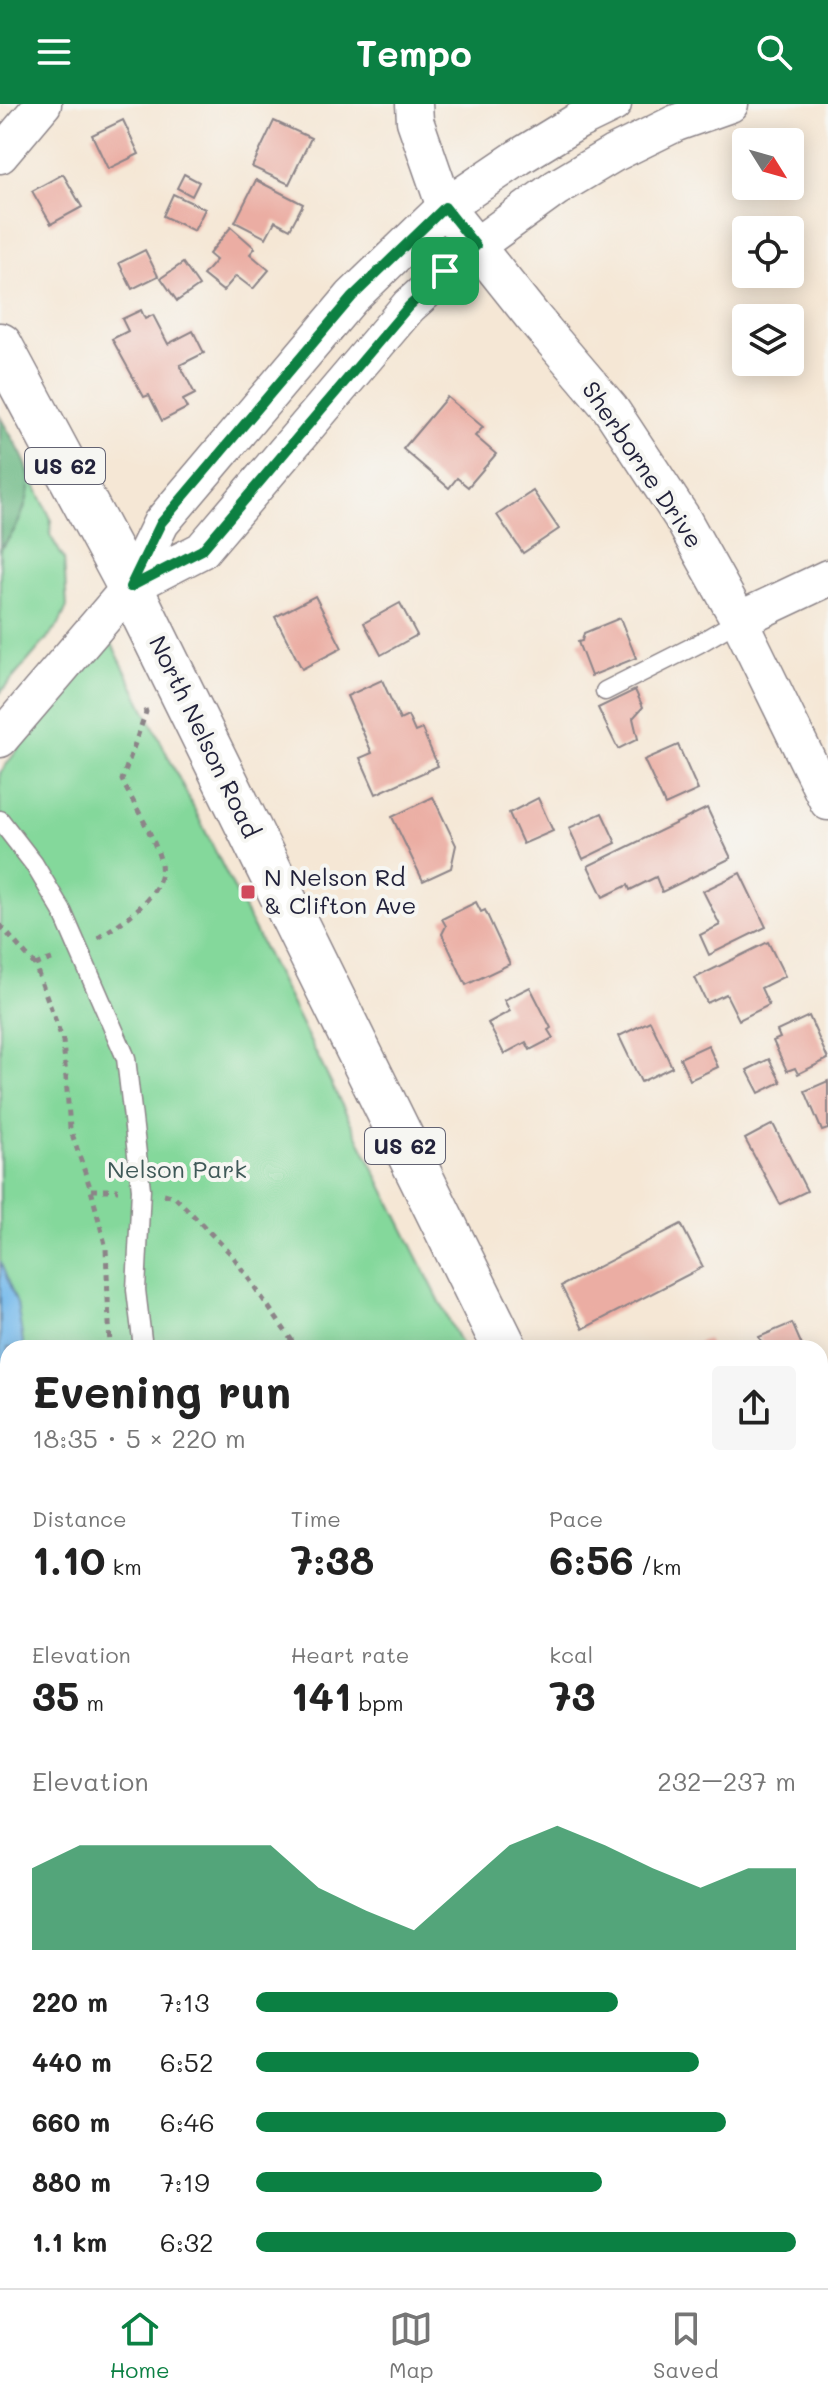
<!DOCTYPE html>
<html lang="en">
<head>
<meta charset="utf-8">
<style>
  :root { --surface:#fff; --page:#f6f6f6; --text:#222; --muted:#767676; --line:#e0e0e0; --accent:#0b8043 }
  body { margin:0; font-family:Mali,sans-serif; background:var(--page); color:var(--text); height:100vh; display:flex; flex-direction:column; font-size:30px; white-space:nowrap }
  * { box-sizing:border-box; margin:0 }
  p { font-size:26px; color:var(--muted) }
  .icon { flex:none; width:44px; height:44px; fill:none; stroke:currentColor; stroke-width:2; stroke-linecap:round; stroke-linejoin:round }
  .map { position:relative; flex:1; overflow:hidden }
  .drawer { position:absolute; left:0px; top:1236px; width:828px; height:948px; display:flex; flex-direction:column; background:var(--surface); border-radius:24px 24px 0 0; box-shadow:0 4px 20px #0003 }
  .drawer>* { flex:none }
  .needle { width:52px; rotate:127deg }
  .controls { position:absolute; left:732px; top:24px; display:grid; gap:16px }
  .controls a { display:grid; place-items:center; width:72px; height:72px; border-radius:8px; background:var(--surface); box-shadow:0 4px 20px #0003; font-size:40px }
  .pin { position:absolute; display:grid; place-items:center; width:68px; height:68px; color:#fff; margin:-34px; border-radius:16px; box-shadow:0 4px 12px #0006 }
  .round { display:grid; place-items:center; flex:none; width:84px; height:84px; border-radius:8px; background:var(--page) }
  .summary { display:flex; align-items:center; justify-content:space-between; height:136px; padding:0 32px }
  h1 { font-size:44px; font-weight:700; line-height:60px }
  .figures { display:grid; grid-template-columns:repeat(3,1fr); gap:12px; height:136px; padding:8px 32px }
  .figures div { display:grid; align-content:center }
  .figures b { font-size:40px; font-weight:700 }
  .figures small { font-size:22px; font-weight:400 }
  .figures p { font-size:22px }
  .chart { height:224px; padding:16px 32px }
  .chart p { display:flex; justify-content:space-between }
  .chart svg { width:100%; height:144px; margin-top:8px; fill:var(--accent); opacity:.7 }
  ul { padding:0 32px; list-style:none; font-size:26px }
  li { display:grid; grid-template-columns:128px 96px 1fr; align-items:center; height:60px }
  li i { height:20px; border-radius:10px; background:var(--accent) }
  header { display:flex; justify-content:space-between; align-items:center; height:104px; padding:0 32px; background:var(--accent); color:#fff; font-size:36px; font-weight:700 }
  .menu { display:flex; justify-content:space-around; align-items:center; height:112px; border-top:2px solid var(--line); background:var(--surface); font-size:22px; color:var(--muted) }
  .menu a { display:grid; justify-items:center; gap:4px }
  .menu .current { color:var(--accent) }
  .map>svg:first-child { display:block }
  .green { fill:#84d89b; stroke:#537d6b; stroke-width:2 }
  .forest { fill:#6bb883; stroke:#466d5f; stroke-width:2 }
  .water { fill:#75b9eb; stroke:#4c6e93; stroke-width:2 }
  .building { fill:#ebada3 }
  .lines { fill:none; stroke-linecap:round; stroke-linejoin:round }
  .lane-casing { stroke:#8c8488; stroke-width:21 }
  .street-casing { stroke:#8c8488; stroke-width:39 }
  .primary-casing { stroke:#8c8488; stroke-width:47 }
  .path { stroke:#8c8488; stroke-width:5; stroke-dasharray:6 6; stroke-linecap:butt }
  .lane { stroke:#fff; stroke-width:18 }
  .street { stroke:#fff; stroke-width:36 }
  .primary { stroke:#fff; stroke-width:44 }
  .route-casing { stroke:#fff; stroke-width:16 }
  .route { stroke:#0b8043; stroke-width:10 }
  .poi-dot { fill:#d1495b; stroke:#f6f6f2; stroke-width:3 }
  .labels { text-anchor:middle; stroke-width:8; stroke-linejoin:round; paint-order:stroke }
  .shield { fill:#f6f6f2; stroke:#626272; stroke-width:2 }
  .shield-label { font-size:22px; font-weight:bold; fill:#22223b }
  .street-label { font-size:24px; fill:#22223b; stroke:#f6f6f2 }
  .poi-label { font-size:24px; fill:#22223b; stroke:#f6f6f2; text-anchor:start }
  .park-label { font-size:24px; fill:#3f5958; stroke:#f6f6f2 }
</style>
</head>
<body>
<header><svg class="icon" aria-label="menu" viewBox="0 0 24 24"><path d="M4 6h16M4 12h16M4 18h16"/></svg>Tempo<svg class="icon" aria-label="search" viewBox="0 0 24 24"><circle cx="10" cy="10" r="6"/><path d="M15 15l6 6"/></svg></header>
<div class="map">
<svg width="828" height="2184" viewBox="0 0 828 2184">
  <rect width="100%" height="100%" fill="#f6f6f2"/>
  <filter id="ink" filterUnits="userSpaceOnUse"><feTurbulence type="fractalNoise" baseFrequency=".0125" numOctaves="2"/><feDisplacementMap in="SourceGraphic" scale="16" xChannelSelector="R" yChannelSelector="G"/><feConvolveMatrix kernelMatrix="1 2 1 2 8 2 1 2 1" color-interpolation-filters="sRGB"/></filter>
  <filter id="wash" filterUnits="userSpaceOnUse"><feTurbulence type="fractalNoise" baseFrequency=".006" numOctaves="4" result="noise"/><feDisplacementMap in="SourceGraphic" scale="32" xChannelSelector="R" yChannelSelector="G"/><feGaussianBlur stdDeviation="1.8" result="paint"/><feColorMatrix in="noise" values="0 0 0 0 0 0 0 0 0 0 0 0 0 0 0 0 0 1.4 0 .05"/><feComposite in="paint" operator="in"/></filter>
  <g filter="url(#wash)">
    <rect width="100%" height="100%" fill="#f5e7d5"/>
    <g class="green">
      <path d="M28 366 51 415 50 431 64 455 67 503 58 522 0 589V445C23 421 27 398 28 366Z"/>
      <polygon points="106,528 463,1244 8,1244 0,1316 0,669"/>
      <polygon points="820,1911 828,1923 828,2184 71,2184 71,2176 820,2176"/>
    </g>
    <path class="forest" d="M0 313C9 329 21 346 27 363 36 388 17 427 0 445Z"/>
    <polygon class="water" points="0,1157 17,1200 24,1244 8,1244 8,2176 71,2176 71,2184 0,2184 0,1651 3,1641 0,1632"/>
    <g id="blocks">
      <g class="building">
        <polygon points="123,16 139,50 108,65 92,31"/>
        <polygon points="274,17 311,34 289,80 252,63"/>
        <polygon points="63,70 82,103 51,120 32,87"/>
        <polygon points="184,70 199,78 192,92 177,84"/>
        <polygon points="256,76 303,100 290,125 275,117 266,134 235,118"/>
        <polygon points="173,90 205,105 194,127 163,112"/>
        <polygon points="231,123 255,144 250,150 269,166 253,185 236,172 223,187 203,171 216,156 209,150"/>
        <polygon points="145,146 158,172 132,185 119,159"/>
        <polygon points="183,159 199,182 177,197 161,174"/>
        <polygon points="141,206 145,215 153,211 168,240 193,227 204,249 180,261 195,290 183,296 187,304 162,317 149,291 144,293 112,235 128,227 122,215"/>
        <polygon points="447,293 483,323 475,332 496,350 468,383 457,374 449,384 403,345"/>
        <polygon points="533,387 559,425 523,449 497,411"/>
        <polygon points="315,492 342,544 302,565 275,513"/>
        <polygon points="400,499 417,531 381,551 364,519"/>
        <polygon points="620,514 636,554 591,572 578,538 582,537 584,529"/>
        <polygon points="382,576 400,616 408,612 415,628 422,625 438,662 376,690 360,654 372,649 347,592"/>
        <polygon points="635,586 643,603 633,614 638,635 618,645 598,604"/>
        <polygon points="678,641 698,686 665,701 644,656"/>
        <polygon points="433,693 456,741 451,764 423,777 392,713"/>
        <polygon points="538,694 553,727 523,740 509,709"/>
        <polygon points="707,704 731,754 662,788 656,773 630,786 628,781 603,793 588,762"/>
        <polygon points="602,709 616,739 583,755 569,724"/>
        <polygon points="740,769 766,823 709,851 700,831 720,821 703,787"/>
        <polygon points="476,798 481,808 485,806 510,860 466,881 442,830 446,822 442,815"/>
        <polygon points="768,838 785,872 761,884 769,901 739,916 726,890 707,899 695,874"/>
        <polygon points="530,883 551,924 548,926 553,934 530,946 526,938 504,950 488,919 510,907 504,896"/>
        <polygon points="809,912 828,955 798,970 795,964 787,967 773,937 780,934 777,927"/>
        <polygon points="650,917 672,963 641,978 619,932"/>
        <polygon points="708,941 718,963 690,976 680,954"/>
        <polygon points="769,955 781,978 759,989 747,966"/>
        <polygon points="828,977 828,1025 822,1027 805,987"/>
        <polygon points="773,1020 807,1087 780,1100 745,1035"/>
        <polygon points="681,1120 703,1163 583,1225 561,1182"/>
        <polygon points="792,1219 803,1244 764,1244 759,1233"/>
        <polygon points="707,1235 711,1244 676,1244 690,1238 691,1241"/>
        <polygon points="825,1307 828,1313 828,1345 820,1349 820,1310"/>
        <polygon points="828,1453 828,1520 824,1524 820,1520 820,1461"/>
      </g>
    </g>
  </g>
  <g filter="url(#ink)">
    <use href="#blocks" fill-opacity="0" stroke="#8c8488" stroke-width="2"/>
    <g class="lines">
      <g class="lane-casing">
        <g id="lane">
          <polyline points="605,587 698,540 739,516"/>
          <polyline points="0,716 34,760 62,807 126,954 141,1085 136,1186 143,1244"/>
        </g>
      </g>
      <g class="street-casing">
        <g id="street">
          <polyline points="414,0 415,17 445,103 532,212 610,304 681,412 739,516 828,698"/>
          <polyline points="0,51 43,0"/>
          <polyline points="130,483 202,446 409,202 476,142 556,84 613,50 676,19 730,0"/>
          <polyline points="739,516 828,474"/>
          <polyline points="0,635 130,483 161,419 352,193 445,103 519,53 578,17 613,0"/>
          <polyline points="820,1644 828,1646"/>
        </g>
      </g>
      <g class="primary-casing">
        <g id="primary">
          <polyline points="0,241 130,483 505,1244"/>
          <polyline points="820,1854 828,1866"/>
        </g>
      </g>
      <g class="path">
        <polyline points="0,821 35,861 63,937 70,1024 91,1086 106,1144 110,1244"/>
        <path d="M98 834C122 818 170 789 160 755 152 728 134 701 122 676L146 608 145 605"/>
        <polyline points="35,861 57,853"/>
        <polyline points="91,1086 118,1086"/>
        <polyline points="164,1090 175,1093 233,1152 297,1244"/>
        <polyline points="706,2176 711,2184"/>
        <polyline points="148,2184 149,2176"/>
      </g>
      <use href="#lane" class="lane"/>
      <use href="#street" class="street"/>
      <use href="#primary" class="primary"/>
    </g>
  </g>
  <g class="lines" filter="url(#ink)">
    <g class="route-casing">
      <polygon id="route" points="445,103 476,142 409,202 202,446 130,483 161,419 352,193"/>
    </g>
    <use href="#route" class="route"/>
  </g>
  <rect class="poi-dot" x="240" y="780" width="16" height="16" rx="4"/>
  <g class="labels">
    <g class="shield">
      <rect x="25" y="344" width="80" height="36" rx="6"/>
      <rect x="365" y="1024" width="80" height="36" rx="6"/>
    </g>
    <g class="shield-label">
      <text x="65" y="370">US 62</text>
      <text x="405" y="1050">US 62</text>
    </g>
    <g class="street-label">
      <text transform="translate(642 361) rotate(56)" y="8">Sherborne Drive</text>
      <text transform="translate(204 633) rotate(64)" y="8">North Nelson Road</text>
    </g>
    <g class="poi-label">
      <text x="264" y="782">N Nelson Rd<tspan x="264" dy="28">&amp; Clifton Ave</tspan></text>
    </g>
    <g class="park-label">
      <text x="177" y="1074">Nelson Park</text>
    </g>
  </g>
</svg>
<div class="controls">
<a><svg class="needle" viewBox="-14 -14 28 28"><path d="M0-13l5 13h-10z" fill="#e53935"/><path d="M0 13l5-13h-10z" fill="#767676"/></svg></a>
<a><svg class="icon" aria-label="locate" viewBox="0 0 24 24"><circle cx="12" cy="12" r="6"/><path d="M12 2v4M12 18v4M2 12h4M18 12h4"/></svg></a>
<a><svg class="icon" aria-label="layers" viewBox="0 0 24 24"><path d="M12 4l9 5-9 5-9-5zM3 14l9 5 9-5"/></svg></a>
</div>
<div class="pin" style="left:445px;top:167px;background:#1e9e55"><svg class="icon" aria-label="arrive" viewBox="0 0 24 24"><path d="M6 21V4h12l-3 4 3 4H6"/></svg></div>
<section class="drawer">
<div class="summary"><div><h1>Evening run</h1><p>18:35 · 5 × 220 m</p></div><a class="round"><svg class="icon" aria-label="share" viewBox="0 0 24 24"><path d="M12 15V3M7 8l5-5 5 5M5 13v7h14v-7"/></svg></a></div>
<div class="figures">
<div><p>Distance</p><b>1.10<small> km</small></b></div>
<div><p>Time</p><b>7:38</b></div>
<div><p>Pace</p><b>6:56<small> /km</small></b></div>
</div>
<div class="figures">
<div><p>Elevation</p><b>35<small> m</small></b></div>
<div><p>Heart rate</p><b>141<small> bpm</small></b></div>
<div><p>kcal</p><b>73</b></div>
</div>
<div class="chart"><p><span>Elevation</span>232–237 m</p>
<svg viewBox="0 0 160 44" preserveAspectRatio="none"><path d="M0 44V19L10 12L20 12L30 12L40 12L50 12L60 25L70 32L80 38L90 25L100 12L110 6L120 12L130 19L140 25L150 19L160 19V44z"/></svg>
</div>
<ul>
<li><b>220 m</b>7:13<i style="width:67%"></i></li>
<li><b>440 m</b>6:52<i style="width:82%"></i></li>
<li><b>660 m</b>6:46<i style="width:87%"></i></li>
<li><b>880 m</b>7:19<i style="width:64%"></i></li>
<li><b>1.1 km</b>6:32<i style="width:100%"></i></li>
</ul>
</section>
</div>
<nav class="menu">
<a class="current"><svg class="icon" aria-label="home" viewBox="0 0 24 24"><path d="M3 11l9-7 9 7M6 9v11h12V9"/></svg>Home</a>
<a><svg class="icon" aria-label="map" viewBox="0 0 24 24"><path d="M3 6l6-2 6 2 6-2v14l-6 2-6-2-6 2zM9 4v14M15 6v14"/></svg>Map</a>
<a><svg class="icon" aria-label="saved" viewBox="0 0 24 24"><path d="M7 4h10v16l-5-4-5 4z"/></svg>Saved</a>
</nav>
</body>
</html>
